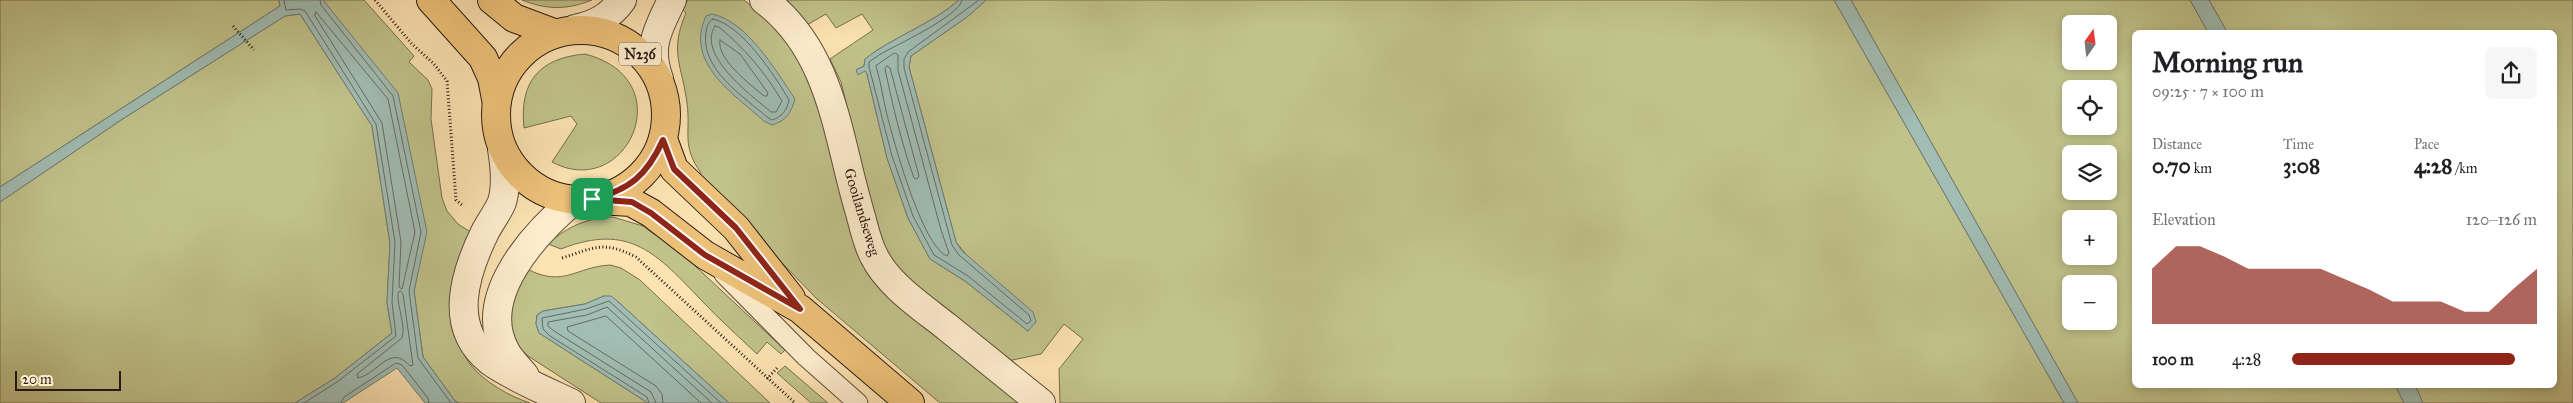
<!DOCTYPE html>
<html lang="en">
<head>
<meta charset="utf-8">
<style>
  :root { --surface:#fff; --page:#f6f6f6; --text:#202124; --muted:#757577; --accent:#8f2418 }
  body { margin:0; font-family:"IM FELL Great Primer",serif; background:var(--page); color:var(--text); height:100vh; display:flex; flex-direction:column; font-size:19px; white-space:nowrap }
  * { box-sizing:border-box; margin:0 }
  p { font-size:16px; color:var(--muted) }
  .icon { flex:none; width:28px; height:28px; fill:none; stroke:currentColor; stroke-width:2; stroke-linecap:round; stroke-linejoin:round }
  .map { position:relative; flex:1; overflow:hidden }
  .drawer { position:absolute; left:2132px; top:30px; width:425px; height:358px; display:flex; flex-direction:column; background:var(--surface); border-radius:8px; box-shadow:0 2px 8px #0003 }
  .drawer>* { flex:none }
  .needle { width:32px; rotate:14deg }
  .buttons { position:absolute; left:2062px; top:15px; display:grid; gap:10px }
  .buttons a { display:grid; place-items:center; width:55px; height:55px; border-radius:8px; background:var(--surface); box-shadow:0 2px 8px #0003; font-size:25px }
  .scale { position:absolute; left:15px; bottom:12px; width:106px; box-sizing:border-box; padding-left:5px; border:2px solid #2a1a13; border-top:0; font-size:14px; line-height:18px; white-space:nowrap; color:#2a1a13; -webkit-text-stroke:4px #feedcd; paint-order:stroke }
  .pin { position:absolute; display:grid; place-items:center; width:42px; height:42px; color:#fff; margin:-21px; border-radius:10px; box-shadow:0 2px 8px #0006 }
  .round { display:grid; place-items:center; flex:none; width:52px; height:52px; border-radius:8px; background:var(--page) }
  .head { display:flex; align-items:center; justify-content:space-between; height:85px; padding:0 20px }
  h1 { font-size:28px; font-weight:700; line-height:38px }
  .metrics { display:grid; grid-template-columns:repeat(3,1fr); gap:8px; height:85px; padding:5px 20px }
  .metrics div { display:grid; align-content:center }
  .metrics b { font-size:21px; font-weight:700 }
  .metrics small { font-size:14px; font-weight:400 }
  .metrics p { font-size:14px }
  .chart { height:140px; padding:10px 20px }
  .chart p { display:flex; justify-content:space-between }
  .chart svg { width:100%; height:90px; margin-top:5px; fill:var(--accent); opacity:.7 }
  ul { padding:0 20px; list-style:none; font-size:16px }
  li { display:grid; grid-template-columns:80px 60px 1fr; align-items:center; height:38px }
  li i { height:12px; border-radius:6px; background:var(--accent) }
  .map>svg:first-child { display:block }
  .green { fill:#c1c38b; stroke:#766e4f; fill-rule:evenodd }
  .water { fill:#a1bdb4; stroke:#717c74 }
  .lines { fill:none; stroke-linecap:round; stroke-linejoin:round }
  .shore { stroke:#666c64; stroke-width:1 }
  .lane-casing { stroke:#5f4c3b; stroke-width:21 }
  .street-casing { stroke:#5f4c3b; stroke-width:30 }
  .primary-casing { stroke:#2a1a13; stroke-width:30 }
  .path { stroke:#2a1a13; stroke-width:3; stroke-dasharray:1 2.5; stroke-linecap:butt }
  .lane { stroke:#feedcd; stroke-width:19 }
  .street { stroke:#feedcd; stroke-width:28 }
  .primary { stroke:#eec279; stroke-width:28 }
  .route-casing { stroke:#fff; stroke-width:10 }
  .route { stroke:#8f2418; stroke-width:6 }
  .labels { text-anchor:middle; stroke-width:4; stroke-linejoin:round; paint-order:stroke }
  .shield { fill:#feedcd; stroke:#6a594b; stroke-width:1 }
  .shield-label { font-size:14px; font-weight:bold; fill:#2a1a13 }
  .street-label { font-size:15px; fill:#2a1a13; stroke:#feedcd }
</style>
</head>
<body>
<div class="map">
<svg width="2573" height="403" viewBox="0 0 2573 403">
  <rect width="100%" height="100%" fill="#fde3b2"/>
  <filter id="stains"><feTurbulence type="fractalNoise" baseFrequency=".004" numOctaves="4"/><feColorMatrix values="0 0 0 0 .2 0 0 0 0 .09 0 0 0 0 .02 0 0 0 .5 -.17"/></filter>
  <radialGradient id="worn" r=".72"><stop offset=".6" stop-color="#630" stop-opacity="0"/><stop offset="1" stop-color="#630" stop-opacity=".3"/></radialGradient>
  <g class="green">
    <polygon points="0,0 279,0 280,6 0,187"/>
    <path d="M323 0H364L414 56 409 62 428 80 432 89 431 119 442 198 447 211 458 224 472 233C463 250 455 267 453 287 450 306 458 349 470 364 484 382 509 396 530 403H459L455 401 423 357 414 291 426 232 348 34Z"/>
    <path d="M522 0H592C567 10 547 10 522 0Z"/>
    <path d="M688 0H744L774 26 790 45 814 86 854 238 1020 403H940L816 298 699 177 701 173C681 145 691 133 687 103 682 65 669 52 686 13L682 9Z"/>
    <path d="M783 0H959C931 25 894 36 865 59L864 66 856 70 865 71 867 74 887 158 908 218 930 259 965 281 1028 331 956 242 909 67 911 56 967 17 986 0H1834L2064 403H1060L1059 369 1083 339 1064 324 1041 354 1008 361C965 327 904 289 880 240L841 82 830 59 873 30 862 14 836 28 826 14 807 25Z"/>
    <path d="M1851 0H2190L2208 32H2135V385H2395L2404 403H2078ZM2071 24H2109V61H2071ZM2071 89H2109V126H2071ZM2071 154H2109V191H2071ZM2071 219H2109V256H2071ZM2071 284H2109V321H2071Z"/>
    <polygon points="2209,0 2573,0 2573,403 2423,403 2415,385 2555,385 2555,32 2227,32"/>
    <polygon points="300,14 372,126 390,243 387,303 392,333 335,378 295,403 0,403 0,202 121,120 285,16"/>
    <path d="M585 54C683 79 627 202 552 162L577 124 571 116 524 128C519 82 539 58 585 54Z"/>
    <path d="M613 217 643 226 655 235 659 232 785 350 781 354 767 342 757 354C738 336 719 319 702 301 657 254 630 222 561 249L548 244C568 226 587 218 613 217Z"/>
    <path d="M610 265 621 268 640 280 770 403H729L616 300 604 296 585 304 543 311 537 315 536 324 539 333 648 403H601L528 356 517 345 509 321 513 295 527 269C564 288 575 267 610 265Z"/>
    <polygon points="785,366 828,403 811,403 777,373"/>
  </g>
  <g class="water">
    <polygon points="279,0 323,0 398,93 427,232 414,291 423,357 455,401 459,403 425,403 397,368 343,403 295,403 335,378 392,333 387,303 390,243 372,126 300,14 285,16 121,120 0,202 0,187 280,6"/>
    <path d="M959 0H986L967 17 911 56 909 67 956 242 962 251 1033 312 1036 322 1028 331 965 281 930 259 908 218 887 158 867 74 865 71 858 75 856 70 864 66 865 59C894 36 931 25 959 0Z"/>
    <polygon points="1834,0 1851,0 2078,403 2064,403"/>
    <polygon points="2190,0 2209,0 2227,32 2208,32"/>
    <path d="M712 14C747 21 776 71 795 99 791 113 786 121 772 125L764 121C734 94 684 63 706 16Z"/>
    <polygon points="604,296 611,296 616,300 729,403 648,403 539,333 536,324 537,315 543,311 585,304"/>
    <polygon points="2395,385 2415,385 2423,403 2404,403"/>
  </g>
  <g class="lines">
    <g class="shore">
      <polyline points="284,0 286,10 300,9 305,11 376,124 395,242 392,302 396,336 337,382 304,403"/>
      <polyline points="320,0 321,5 393,96 421,232 409,291 418,358 451,403"/>
      <path d="M962 0C960 16 894 46 879 55L869 62V67L892 156 913 216 934 255 968 276 1027 324 1031 321 1029 315 959 255 952 245 904 68V59L908 52 979 0"/>
      <polygon points="316,12 388,99 415,232 402,289 399,287 401,242 382,123 315,16"/>
      <path d="M713 19C742 25 775 76 789 100 787 110 782 117 772 120L767 117C743 96 700 69 706 32 707 26 708 22 713 19Z"/>
      <path d="M715 26 719 27C745 49 764 71 782 101L776 112H771C752 96 696 55 715 26Z"/>
      <path d="M720 40 740 54 768 93 767 96H764C751 85 716 59 720 40Z"/>
      <path d="M895 53 898 55V70L941 230 949 253 947 256C922 246 894 142 887 115 883 99 881 82 876 66Z"/>
      <path d="M887 66 890 68 919 176 917 179 914 178C901 142 893 106 885 69Z"/>
      <path d="M401 291 403 294 413 365 410 366C390 343 378 374 358 378L357 374 402 338C406 324 397 308 398 293Z"/>
      <polyline points="341,403 344,397 396,363 402,365 428,398 429,403"/>
      <polyline points="649,403 647,397 550,336 543,329 542,318 586,309 609,301 721,403"/>
      <polyline points="656,403 651,392 554,331 548,326 548,322 587,315 607,307 712,403"/>
      <polyline points="663,403 662,394 656,386 568,331 567,327 606,316 701,403"/>
    </g>
    <g class="lane-casing">
      <polyline id="lane" points="724,274 806,357 858,403"/>
    </g>
    <g class="street-casing">
      <g id="street">
        <path d="M764 0C833 52 837 137 860 213 864 227 867 243 874 256 888 285 922 307 947 327 978 352 1010 378 1041 403"/>
        <path d="M575 29C595 25 610 17 622 0"/>
        <path d="M659 79C647 46 658 29 672 0"/>
        <path d="M502 149C505 167 507 185 502 202 498 212 490 222 485 232 465 273 447 327 490 361 508 375 548 392 571 403"/>
        <path d="M525 376C519 368 510 360 506 352 474 297 536 232 574 200"/>
      </g>
    </g>
    <g class="primary-casing">
      <g id="primary">
        <polyline points="431,0 483,58 492,78 496,99"/>
        <polyline points="492,0 514,18 554,33"/>
        <circle cx="581" cy="115" r="85"/>
        <polyline points="663,139 674,169 736,228 791,298"/>
        <polyline points="599,200 631,202 651,213 705,255 800,309 910,403"/>
      </g>
    </g>
    <g class="path">
      <polyline points="375,0 411,43 434,64 447,81 456,200 463,206"/>
      <polyline points="233,26 254,50"/>
      <path d="M562 258C594 248 603 240 636 257L795 403"/>
      <polyline points="767,379 777,368"/>
    </g>
    <use href="#lane" class="lane"/>
    <use href="#street" class="street"/>
    <use href="#primary" class="primary"/>
  </g>
  <g class="lines">
    <g class="route-casing">
      <path id="route" d="M663 140 674 169 736 228 800 309 705 255 651 213 632 202 592 199C630 190 647 175 663 140Z"/>
    </g>
    <use href="#route" class="route"/>
  </g>
  <g class="labels">
    <rect class="shield" x="619" y="42.5" width="42" height="23" rx="4"/>
    <g class="shield-label">
      <text x="640" y="59">N236</text>
    </g>
    <g class="street-label">
      <text transform="translate(862 212) rotate(73)" y="5">Gooilandseweg</text>
    </g>
  </g>
  <rect width="100%" height="100%" filter="url(#stains)"/>
  <rect width="100%" height="100%" fill="url(#worn)"/>
</svg>
<div class="buttons">
<a><svg class="needle" viewBox="-14 -14 28 28"><path d="M0-13l5 13h-10z" fill="#e53935"/><path d="M0 13l5-13h-10z" fill="#757577"/></svg></a>
<a><svg class="icon" aria-label="locate" viewBox="0 0 24 24"><circle cx="12" cy="12" r="6"/><path d="M12 2v4M12 18v4M2 12h4M18 12h4"/></svg></a>
<a><svg class="icon" aria-label="layers" viewBox="0 0 24 24"><path d="M12 4l9 5-9 5-9-5zM3 14l9 5 9-5"/></svg></a>
<a>+</a>
<a>−</a>
</div>
<div class="scale">20 m</div>
<div class="pin" style="left:592px;top:199px;background:#1e9e55"><svg class="icon" aria-label="arrive" viewBox="0 0 24 24"><path d="M6 21V4h12l-3 4 3 4H6"/></svg></div>
<section class="drawer">
<div class="head"><div><h1>Morning run</h1><p>09:25 · 7 × 100 m</p></div><a class="round"><svg class="icon" aria-label="share" viewBox="0 0 24 24"><path d="M12 15V3M7 8l5-5 5 5M5 13v7h14v-7"/></svg></a></div>
<div class="metrics">
<div><p>Distance</p><b>0.70<small> km</small></b></div>
<div><p>Time</p><b>3:08</b></div>
<div><p>Pace</p><b>4:28<small> /km</small></b></div>
</div>
<div class="chart"><p><span>Elevation</span>120–126 m</p>
<svg viewBox="0 0 160 44" preserveAspectRatio="none"><path d="M0 44V17L10 6L20 6L30 11L40 17L50 17L60 17L70 17L80 22L90 27L100 33L110 33L120 33L130 38L140 38L150 27L160 17V44z"/></svg>
</div>
<ul>
<li><b>100 m</b>4:28<i style="width:91%"></i></li>
</ul>
</section>
</div>
</body>
</html>
